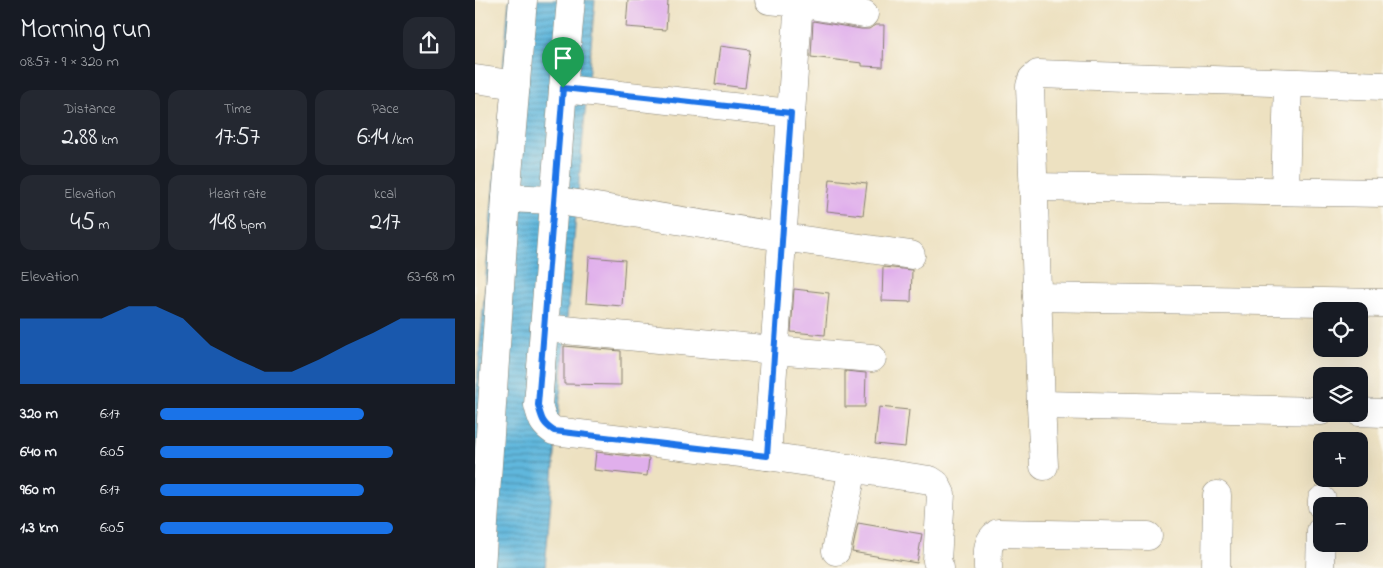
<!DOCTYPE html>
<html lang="en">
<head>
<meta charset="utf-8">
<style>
  :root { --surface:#171b24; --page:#242831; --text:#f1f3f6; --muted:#9ea1a6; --accent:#1a73e8 }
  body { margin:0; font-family:"Indie Flower",sans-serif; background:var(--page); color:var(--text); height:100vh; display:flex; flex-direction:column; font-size:19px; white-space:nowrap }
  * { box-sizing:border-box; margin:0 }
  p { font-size:16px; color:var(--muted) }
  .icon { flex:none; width:28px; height:28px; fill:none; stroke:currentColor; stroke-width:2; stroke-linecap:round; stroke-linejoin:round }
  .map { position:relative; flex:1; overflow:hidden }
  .panel { display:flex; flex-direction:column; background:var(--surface); width:475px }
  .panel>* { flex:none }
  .fabs { position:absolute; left:838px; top:302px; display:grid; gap:10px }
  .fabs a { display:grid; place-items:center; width:55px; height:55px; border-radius:10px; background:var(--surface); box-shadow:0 5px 20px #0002; font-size:25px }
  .pin { position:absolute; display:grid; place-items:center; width:42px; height:42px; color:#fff; margin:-51px -21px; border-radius:50% 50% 50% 0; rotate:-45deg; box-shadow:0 0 5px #0007 }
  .pin .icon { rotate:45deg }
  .round { display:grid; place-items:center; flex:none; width:52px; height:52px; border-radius:15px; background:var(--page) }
  .headline { display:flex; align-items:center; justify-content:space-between; height:85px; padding:0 20px }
  h1 { font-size:28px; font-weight:600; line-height:38px }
  .metrics { display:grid; grid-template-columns:repeat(3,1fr); gap:8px; height:85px; padding:5px 20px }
  .metrics div { display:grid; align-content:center; border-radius:12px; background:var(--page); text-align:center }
  .metrics b { font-size:25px; font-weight:600 }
  .metrics small { font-size:14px; font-weight:400 }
  .metrics p { font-size:14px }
  .chart { height:140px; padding:10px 20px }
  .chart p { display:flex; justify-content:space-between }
  .chart svg { width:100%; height:90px; margin-top:5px; fill:var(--accent); opacity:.7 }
  ul { padding:0 20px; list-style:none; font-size:16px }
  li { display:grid; grid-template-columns:80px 60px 1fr; align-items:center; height:38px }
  li i { height:12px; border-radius:6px; background:var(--accent) }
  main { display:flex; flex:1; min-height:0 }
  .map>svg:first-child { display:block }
  .water { fill:url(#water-rules); stroke:#3e6a7c }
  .building { fill:#e0afec }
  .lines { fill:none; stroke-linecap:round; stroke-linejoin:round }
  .minor-casing { stroke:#847e6e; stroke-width:29 }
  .minor { stroke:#fff; stroke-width:28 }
  .route-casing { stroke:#fff; stroke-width:10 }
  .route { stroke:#1a73e8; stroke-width:6 }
</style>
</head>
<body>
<main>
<section class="panel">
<div class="headline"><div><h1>Morning run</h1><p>08:57 · 9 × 320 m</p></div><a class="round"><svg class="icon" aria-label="share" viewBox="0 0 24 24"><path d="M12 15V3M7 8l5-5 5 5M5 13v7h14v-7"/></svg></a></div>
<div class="metrics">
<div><p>Distance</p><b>2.88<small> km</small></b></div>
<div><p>Time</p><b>17:57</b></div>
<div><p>Pace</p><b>6:14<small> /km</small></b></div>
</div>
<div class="metrics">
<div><p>Elevation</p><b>45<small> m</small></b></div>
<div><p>Heart rate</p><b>148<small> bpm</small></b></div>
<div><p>kcal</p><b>217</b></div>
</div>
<div class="chart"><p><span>Elevation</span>63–68 m</p>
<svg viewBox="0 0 160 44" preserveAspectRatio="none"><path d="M0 44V12L10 12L20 12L30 12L40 6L50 6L60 12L70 25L80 32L90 38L100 38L110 32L120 25L130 19L140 12L150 12L160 12V44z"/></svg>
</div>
<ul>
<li><b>320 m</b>6:17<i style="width:69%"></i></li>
<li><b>640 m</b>6:05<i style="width:79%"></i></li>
<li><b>960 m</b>6:17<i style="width:69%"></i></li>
<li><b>1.3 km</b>6:05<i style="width:79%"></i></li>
</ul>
</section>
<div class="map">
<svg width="908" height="568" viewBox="0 0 908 568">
  <defs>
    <pattern id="water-rules" width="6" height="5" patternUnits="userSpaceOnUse" patternTransform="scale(1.25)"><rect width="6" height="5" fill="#60b7dd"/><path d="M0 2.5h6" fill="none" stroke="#4e94b2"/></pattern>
  </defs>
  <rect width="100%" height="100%" fill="#fbf7ec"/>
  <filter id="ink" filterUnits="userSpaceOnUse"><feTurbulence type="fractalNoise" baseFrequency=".02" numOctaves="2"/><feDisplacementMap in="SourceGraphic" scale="10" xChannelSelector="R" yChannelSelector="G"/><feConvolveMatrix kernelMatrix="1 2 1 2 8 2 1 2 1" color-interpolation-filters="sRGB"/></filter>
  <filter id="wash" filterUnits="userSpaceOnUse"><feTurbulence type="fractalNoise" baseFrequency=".0096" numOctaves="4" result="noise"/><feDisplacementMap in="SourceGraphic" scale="20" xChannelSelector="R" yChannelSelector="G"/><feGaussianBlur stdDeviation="1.12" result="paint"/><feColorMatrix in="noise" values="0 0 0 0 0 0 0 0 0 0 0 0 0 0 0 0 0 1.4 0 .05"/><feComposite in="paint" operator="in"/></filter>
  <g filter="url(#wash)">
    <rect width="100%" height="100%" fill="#ede1c1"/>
    <polygon class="water" points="34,0 120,0 70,568 0,568 0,406"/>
    <g id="blocks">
      <g class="building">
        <polygon points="153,0 193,0 191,30 151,27"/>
        <polygon points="338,21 386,29 394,29 400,25 409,25 408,67 387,66 387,63 336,57"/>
        <polygon points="245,46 275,50 270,88 240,84"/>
        <polygon points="355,179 392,183 388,215 352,211"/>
        <polygon points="114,257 150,260 147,306 111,303"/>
        <polygon points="408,267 437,270 436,302 407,301"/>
        <polygon points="319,289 354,293 350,335 316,332"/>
        <polygon points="89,346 146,351 146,385 89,384"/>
        <polygon points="370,371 391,373 390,407 370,407"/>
        <polygon points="404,407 434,410 430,447 400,444"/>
        <polygon points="121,452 174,458 172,476 119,470"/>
        <polygon points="383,523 447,534 442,563 377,552"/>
      </g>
    </g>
  </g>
  <g filter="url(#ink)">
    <use href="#blocks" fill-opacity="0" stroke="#847e6e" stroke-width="1"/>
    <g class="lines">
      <g class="minor-casing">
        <g id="minor">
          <polyline points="294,0 324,3 389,14"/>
          <polyline points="0,79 41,85"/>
          <polyline points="88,89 96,0"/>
          <path d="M316 113 88 89 63 405C67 419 67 423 79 431L292 456 455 480 461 484 466 494 462 561 465 568"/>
          <polyline points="558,187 908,193"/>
          <polyline points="810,191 813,83"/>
          <polyline points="31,198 78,200 307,237 436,255"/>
          <polyline points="562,297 908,303"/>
          <polyline points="69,328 299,350 397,358"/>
          <polyline points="566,405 846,411"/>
          <polyline points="884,412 908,413"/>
          <polyline points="292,456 324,0"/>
          <polyline points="569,466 566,405 555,86 557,79 563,74 908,86"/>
          <polyline points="847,506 847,500"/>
          <polyline points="361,551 378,468"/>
          <polyline points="6,568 31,198 48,0"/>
          <path d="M513 568C513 554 510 542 523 533L673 536"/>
          <polyline points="741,568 742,495"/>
          <polyline points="845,568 846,531"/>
        </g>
      </g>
      <use href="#minor" class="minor"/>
    </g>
  </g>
  <g class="lines" filter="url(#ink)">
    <g class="route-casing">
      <path id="route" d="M88 88 316 113 292 456 79 431C67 423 67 419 63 405Z"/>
    </g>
    <use href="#route" class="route"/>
  </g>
</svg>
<div class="fabs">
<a><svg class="icon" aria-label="locate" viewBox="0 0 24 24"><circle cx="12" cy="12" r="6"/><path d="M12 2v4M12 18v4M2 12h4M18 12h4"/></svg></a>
<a><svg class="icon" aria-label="layers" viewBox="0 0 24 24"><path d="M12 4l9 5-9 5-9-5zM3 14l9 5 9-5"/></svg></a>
<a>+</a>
<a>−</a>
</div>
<div class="pin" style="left:88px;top:88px;background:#1e9e55"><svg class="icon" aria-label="arrive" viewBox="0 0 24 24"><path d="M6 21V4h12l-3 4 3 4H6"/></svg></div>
</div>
</main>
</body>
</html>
